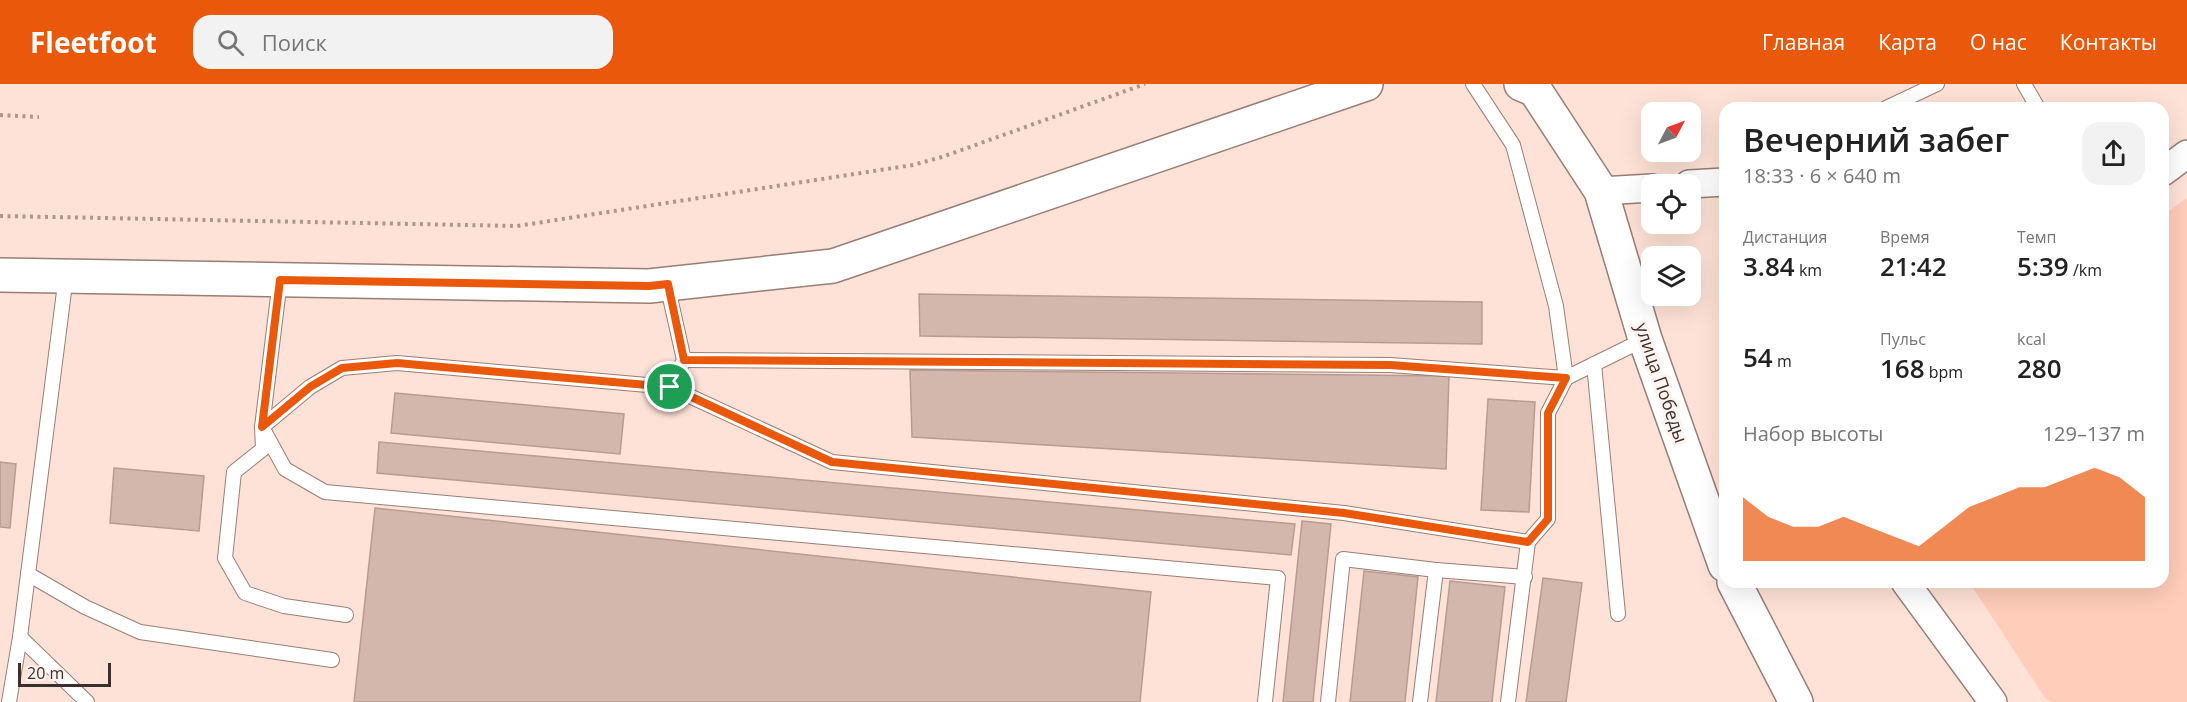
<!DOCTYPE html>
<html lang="ru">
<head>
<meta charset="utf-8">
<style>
  :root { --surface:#fff; --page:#f2f2f2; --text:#222; --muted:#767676; --accent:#ea580c }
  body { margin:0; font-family:"Open Sans",sans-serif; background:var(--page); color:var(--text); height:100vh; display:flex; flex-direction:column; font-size:22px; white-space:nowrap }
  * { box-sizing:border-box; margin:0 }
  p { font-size:20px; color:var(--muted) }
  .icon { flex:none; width:33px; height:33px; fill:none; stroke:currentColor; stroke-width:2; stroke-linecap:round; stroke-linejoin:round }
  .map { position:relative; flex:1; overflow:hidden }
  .panel { position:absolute; left:1719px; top:18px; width:450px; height:486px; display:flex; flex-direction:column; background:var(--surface); border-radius:18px; box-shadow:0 6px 24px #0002 }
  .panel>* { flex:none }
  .needle { width:39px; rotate:49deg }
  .fabs { position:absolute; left:1641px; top:18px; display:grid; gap:12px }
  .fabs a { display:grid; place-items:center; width:60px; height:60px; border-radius:12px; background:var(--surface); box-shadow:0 6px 24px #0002; font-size:30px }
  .scale { position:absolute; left:18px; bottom:15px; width:93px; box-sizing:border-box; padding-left:6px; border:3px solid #3a2f2b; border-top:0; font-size:16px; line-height:21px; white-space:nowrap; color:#3a2f2b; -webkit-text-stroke:4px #fff3ef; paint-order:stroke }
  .pin { position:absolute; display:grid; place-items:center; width:51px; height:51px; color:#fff; margin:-26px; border:3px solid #fff; border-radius:50%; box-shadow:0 2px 6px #0007 }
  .round { display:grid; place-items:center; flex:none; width:63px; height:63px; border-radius:18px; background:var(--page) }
  .overview { display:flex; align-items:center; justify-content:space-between; height:102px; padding:0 24px }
  h1 { font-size:33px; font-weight:600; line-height:45px }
  .figures { display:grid; grid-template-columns:repeat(3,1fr); gap:9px; height:102px; padding:6px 24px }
  .figures div { display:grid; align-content:center }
  .figures b { font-size:26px; font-weight:600 }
  .figures small { font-size:16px; font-weight:400 }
  .figures p { font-size:16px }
  .chart { height:168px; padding:12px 24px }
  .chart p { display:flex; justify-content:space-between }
  .chart svg { width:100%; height:108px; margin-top:6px; fill:var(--accent); opacity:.7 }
  header { display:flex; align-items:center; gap:36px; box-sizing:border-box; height:84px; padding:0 30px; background:var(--accent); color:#fff }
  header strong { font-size:28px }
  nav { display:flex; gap:33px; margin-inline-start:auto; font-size:21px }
  .search { width:420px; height:54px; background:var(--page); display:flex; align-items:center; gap:15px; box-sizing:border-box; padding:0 21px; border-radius:18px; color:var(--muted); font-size:22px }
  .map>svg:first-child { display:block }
  .green { fill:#ffcdb9 }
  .building { fill:#d3b7ac; stroke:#b79c92; stroke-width:1.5 }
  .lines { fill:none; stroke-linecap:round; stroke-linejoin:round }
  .service-casing { stroke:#987e74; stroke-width:16 }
  .minor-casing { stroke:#987e74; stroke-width:30 }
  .tertiary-casing { stroke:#987e74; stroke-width:36 }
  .path { stroke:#ac968e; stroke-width:4; stroke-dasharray:3 4.5; stroke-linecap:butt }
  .service { stroke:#fff; stroke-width:14 }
  .minor { stroke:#fff; stroke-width:27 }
  .tertiary { stroke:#fff; stroke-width:33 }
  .route-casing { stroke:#fff; stroke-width:12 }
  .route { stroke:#ea580c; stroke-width:8 }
  .labels { text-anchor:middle; stroke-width:6; stroke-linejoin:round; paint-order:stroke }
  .street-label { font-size:18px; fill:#3a2f2b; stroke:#fff3ef }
</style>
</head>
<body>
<header>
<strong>Fleetfoot</strong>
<div class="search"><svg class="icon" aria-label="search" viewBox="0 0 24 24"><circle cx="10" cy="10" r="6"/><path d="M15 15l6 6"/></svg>Поиск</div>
<nav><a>Главная</a><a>Карта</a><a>О нас</a><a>Контакты</a></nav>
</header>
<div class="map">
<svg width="2187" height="618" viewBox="0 0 2187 618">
  <rect width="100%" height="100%" fill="#ffe2d7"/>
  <polygon class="green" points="2187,114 2187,618 2051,618 2045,614 1969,498 2163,498 2163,131"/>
  <g class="building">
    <polygon points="919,210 1482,218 1482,260 920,252"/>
    <polygon points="910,286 1449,292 1446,385 912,353"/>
    <polygon points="395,309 624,330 620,370 391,349"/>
    <polygon points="1488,315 1535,318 1529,428 1481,426"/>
    <polygon points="379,358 1295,440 1291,471 377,389"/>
    <polygon points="0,378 16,380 10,444 0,443"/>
    <polygon points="114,384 204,392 199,447 110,439"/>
    <polygon points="375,424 1151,508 1140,618 354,618"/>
    <polygon points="1302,437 1331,440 1313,618 1283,618"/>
    <polygon points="1364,487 1418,493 1405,618 1350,618"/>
    <polygon points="1543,494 1582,499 1566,618 1526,618"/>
    <polygon points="1450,497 1505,503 1492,618 1436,618"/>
  </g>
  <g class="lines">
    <g class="service-casing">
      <g id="service">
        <polyline points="2024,0 2038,24"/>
        <polyline points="1886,24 1937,0"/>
        <polyline points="280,196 262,343 285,385 325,408 1278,494 1265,618"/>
        <polyline points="667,200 684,276 670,303"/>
        <polyline points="684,276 1390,281 1566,294 1645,255"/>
        <polyline points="1594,280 1618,530"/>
        <polyline points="1436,486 1525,493"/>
        <polyline points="28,490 85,523 140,548 332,576"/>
        <polyline points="346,531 284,522 245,509 225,474 234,388 263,365 262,343 310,303 342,284 397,279 670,303 832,378 1344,429 1528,458 1548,435 1548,329 1566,294 1556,222 1513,61 1473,0"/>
        <polyline points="20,553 87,618"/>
        <polyline points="9,618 20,553 66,192"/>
        <polyline points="1328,618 1343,475 1436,486 1420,618"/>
        <polyline points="1508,618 1528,458"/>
      </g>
    </g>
    <g class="minor-casing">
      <g id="minor">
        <polyline points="2163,88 2187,70"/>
        <polyline points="1689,100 1725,98"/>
        <polyline points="1601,107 1652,104"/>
        <polyline points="1905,498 1993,618"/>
      </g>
    </g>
    <g class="tertiary-casing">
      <g id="tertiary">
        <polyline points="1521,0 1535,6 1601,107 1645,255 1725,481"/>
        <polyline points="0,191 649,202 833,182 1366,0"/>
        <polyline points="1734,498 1796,618"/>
      </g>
    </g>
    <g class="path">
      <polyline points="0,31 39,33"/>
      <polyline points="0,132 517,142 913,81 942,73 1145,0"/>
    </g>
    <use href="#service" class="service"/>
    <use href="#minor" class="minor"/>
    <use href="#tertiary" class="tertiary"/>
  </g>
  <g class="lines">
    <g class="route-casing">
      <polygon id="route" points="280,196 649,202 668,200 684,276 1390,281 1566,294 1548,329 1548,435 1528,458 1344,429 832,378 670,303 397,279 342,284 310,303 262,343"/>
    </g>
    <use href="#route" class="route"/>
  </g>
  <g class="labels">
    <g class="street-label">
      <text transform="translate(1661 299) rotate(71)" y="6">улица Победы</text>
    </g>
  </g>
</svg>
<div class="fabs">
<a><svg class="needle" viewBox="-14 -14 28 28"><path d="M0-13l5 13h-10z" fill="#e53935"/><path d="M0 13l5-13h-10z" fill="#767676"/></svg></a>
<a><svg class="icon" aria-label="locate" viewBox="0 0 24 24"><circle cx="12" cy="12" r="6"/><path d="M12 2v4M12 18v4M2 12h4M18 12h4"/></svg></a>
<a><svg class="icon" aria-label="layers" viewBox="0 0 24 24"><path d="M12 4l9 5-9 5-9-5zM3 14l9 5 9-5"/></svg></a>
</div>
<div class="scale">20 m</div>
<div class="pin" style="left:670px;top:303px;background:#1e9e55"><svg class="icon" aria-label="arrive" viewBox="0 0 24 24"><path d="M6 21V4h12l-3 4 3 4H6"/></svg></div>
<section class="panel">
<div class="overview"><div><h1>Вечерний забег</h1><p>18:33 · 6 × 640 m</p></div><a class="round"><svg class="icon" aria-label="share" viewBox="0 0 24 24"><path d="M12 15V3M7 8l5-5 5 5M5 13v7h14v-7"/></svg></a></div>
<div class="figures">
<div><p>Дистанция</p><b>3.84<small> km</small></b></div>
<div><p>Время</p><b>21:42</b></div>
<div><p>Темп</p><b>5:39<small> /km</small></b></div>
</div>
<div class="figures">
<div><b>54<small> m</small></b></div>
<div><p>Пульс</p><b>168<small> bpm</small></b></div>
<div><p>kcal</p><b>280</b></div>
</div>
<div class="chart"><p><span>Набор высоты</span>129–137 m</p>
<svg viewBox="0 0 160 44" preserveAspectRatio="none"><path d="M0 44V18L10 26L20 30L30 30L40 26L50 30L60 34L70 38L80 30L90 22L100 18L110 14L120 14L130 10L140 6L150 10L160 18V44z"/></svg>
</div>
</section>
</div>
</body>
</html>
